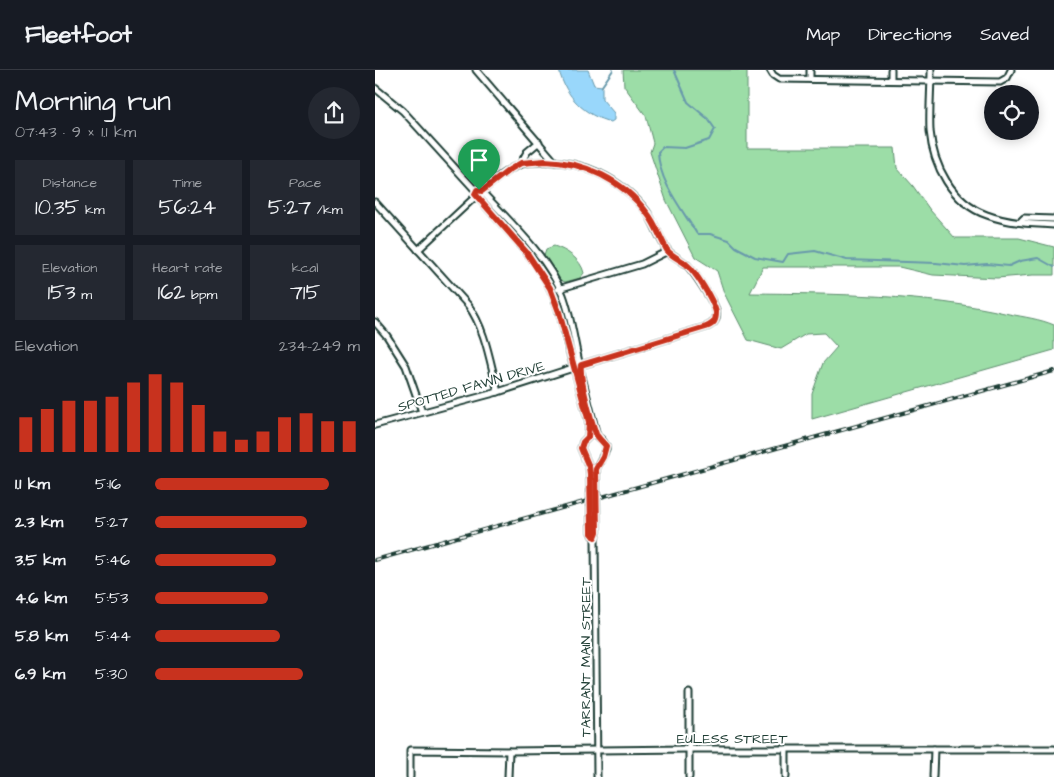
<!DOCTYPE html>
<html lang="en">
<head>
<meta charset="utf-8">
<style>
  :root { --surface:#171b24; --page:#242831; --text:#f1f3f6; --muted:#9ea1a6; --line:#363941; --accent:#c8321e }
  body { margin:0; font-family:"Architects Daughter",sans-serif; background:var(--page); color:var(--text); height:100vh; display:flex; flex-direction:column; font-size:19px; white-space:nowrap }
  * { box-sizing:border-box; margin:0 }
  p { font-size:16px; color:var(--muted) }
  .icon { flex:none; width:28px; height:28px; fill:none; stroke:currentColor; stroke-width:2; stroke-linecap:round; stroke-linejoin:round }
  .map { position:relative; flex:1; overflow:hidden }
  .details { display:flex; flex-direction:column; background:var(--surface); width:375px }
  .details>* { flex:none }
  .buttons { position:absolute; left:609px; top:15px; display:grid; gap:10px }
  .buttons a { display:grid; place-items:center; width:55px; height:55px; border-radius:50%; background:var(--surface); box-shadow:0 2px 12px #0003; font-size:25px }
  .pin { position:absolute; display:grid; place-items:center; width:42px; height:42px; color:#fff; margin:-51px -21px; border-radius:50% 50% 50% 0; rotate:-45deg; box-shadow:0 0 5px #0007 }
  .pin .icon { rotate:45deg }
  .round { display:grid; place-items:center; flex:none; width:52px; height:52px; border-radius:26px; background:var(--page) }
  .head { display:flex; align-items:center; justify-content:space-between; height:85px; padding:0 15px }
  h1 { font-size:28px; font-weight:600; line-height:38px }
  .stats { display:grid; grid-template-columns:repeat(3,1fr); gap:8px; height:85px; padding:5px 15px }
  .stats div { display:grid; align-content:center; border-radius:0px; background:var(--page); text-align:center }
  .stats b { font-size:21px; font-weight:600 }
  .stats small { font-size:14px; font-weight:400 }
  .stats p { font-size:14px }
  .chart { height:140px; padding:10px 15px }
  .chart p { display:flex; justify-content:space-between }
  .chart svg { width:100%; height:90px; margin-top:5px; stroke:var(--accent); stroke-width:6 }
  ul { padding:0 15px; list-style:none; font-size:16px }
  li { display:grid; grid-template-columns:80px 60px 1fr; align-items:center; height:38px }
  li i { height:12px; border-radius:6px; background:var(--accent) }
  header { display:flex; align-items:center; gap:30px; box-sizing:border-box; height:70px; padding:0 25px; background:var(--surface); border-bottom:1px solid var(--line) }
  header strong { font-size:24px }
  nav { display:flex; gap:28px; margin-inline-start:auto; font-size:18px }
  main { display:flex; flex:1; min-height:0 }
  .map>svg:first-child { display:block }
  .green { fill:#9cdda7; stroke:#5e8d6e }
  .water { fill:#99d7fb; stroke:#6899ab }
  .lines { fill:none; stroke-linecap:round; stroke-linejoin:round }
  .stream { stroke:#6899ab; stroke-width:2 }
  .street-casing { stroke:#1f3d34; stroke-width:9 }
  .street { stroke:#fff; stroke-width:5 }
  .rail-casing { stroke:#1f3d34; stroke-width:4 }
  .rail { stroke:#fff; stroke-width:2; stroke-dasharray:5.5; stroke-linecap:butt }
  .route-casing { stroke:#fff; stroke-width:10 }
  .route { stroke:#c8321e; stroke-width:6 }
  .labels { text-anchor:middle; stroke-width:4; stroke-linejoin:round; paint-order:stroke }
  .street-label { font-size:14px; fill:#1f3d34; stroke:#fff }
</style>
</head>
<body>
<header>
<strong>Fleetfoot</strong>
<nav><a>Map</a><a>Directions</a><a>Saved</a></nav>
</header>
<main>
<section class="details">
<div class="head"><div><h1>Morning run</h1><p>07:43 · 9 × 1.1 km</p></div><a class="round"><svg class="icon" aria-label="share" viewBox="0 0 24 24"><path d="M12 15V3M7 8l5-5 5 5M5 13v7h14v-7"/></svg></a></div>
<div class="stats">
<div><p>Distance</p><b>10.35<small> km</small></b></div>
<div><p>Time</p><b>56:24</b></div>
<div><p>Pace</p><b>5:27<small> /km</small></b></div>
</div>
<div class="stats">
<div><p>Elevation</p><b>153<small> m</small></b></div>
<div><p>Heart rate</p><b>162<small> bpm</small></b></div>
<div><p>kcal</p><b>715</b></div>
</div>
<div class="chart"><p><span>Elevation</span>234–249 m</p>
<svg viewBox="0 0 160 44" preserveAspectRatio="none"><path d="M5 44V27M15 44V23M25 44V19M35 44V19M45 44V17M55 44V10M65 44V6M75 44V10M85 44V21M95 44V34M105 44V38M115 44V34M125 44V27M135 44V25M145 44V29M155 44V29"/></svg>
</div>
<ul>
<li><b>1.1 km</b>5:16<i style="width:85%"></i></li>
<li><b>2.3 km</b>5:27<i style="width:74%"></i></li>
<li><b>3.5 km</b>5:46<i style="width:59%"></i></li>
<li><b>4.6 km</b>5:53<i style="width:55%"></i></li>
<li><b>5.8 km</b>5:44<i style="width:61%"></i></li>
<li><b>6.9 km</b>5:30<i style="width:72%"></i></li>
</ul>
</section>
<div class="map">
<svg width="679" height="707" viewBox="0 0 679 707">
  <rect width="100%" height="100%" fill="#fff"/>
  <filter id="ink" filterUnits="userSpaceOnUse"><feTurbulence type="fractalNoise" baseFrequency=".02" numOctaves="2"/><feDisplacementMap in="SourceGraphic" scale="10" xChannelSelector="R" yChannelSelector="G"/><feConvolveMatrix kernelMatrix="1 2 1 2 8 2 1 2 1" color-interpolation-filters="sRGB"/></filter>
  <g filter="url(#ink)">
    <g class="green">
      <path d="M248 0H372V78H520L522 98 538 116 555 140 580 168H644L679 177V205H658L622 208 558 205 524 197H388L375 223C462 224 549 224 634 244 649 247 665 249 679 255V280L437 349V324L448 293 462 277 449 263 431 264 406 279 373 270 349 223 342 201 320 187 291 130 275 82 278 73 271 46 249 16Z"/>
      <path d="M179 176C191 180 206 189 209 203L205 208 190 212 183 209 169 185 171 179Z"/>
    </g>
    <path class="water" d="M184 0H213L219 15 227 16V29L239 43V50L236 52C210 46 190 26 184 0Z"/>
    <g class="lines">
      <g class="stream">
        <path d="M299 0 313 32 333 49 340 59 334 70 310 78 288 77 283 82C284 112 307 139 322 164H335L354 170 361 177 380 187 408 192 413 184 440 181 472 190 561 193 590 196 612 194 634 196 645 191 663 188 679 197"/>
        <polyline points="227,16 238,0"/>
      </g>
      <g class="street-casing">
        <g id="street">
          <polyline points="101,0 180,92"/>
          <polyline points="395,0 398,5 404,9 625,12 632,8 636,0"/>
          <polyline points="516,0 516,10"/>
          <path d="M556 0C556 20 554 41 555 61 558 95 577 133 612 145 633 153 656 154 679 155"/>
          <polyline points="435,9 435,0"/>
          <polyline points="0,18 28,41 101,121"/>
          <polyline points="146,93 152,82 164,72"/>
          <path d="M107 121C119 111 130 100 144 95 150 92 157 92 163 92 205 88 247 109 272 142 279 152 287 175 294 182 299 187 307 190 312 195 319 202 338 231 341 240 343 249 339 254 331 257L206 295"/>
          <path d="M108 123C137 154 172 186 188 225 196 246 199 271 204 292"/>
          <path d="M104 128C128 157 160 185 176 220 187 243 191 270 198 294"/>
          <path d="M0 132 93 235C111 260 115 293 123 322"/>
          <polyline points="645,152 649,148 679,149"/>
          <polyline points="43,180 100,127"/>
          <polyline points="183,219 267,194 293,181"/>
          <polyline points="0,252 12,266 31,296 47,342"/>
          <polyline points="205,299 222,366 227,370 231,376 231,380 221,399 222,462 220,467 222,707"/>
          <polyline points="200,300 214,352 213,367 208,372 206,378 214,397 215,404 216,462 220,467"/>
          <polyline points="0,355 123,322 198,298"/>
          <polyline points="35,707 35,680 134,681 314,679 679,679"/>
          <polyline points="133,707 134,681"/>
          <polyline points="314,707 314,623"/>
          <polyline points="411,707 411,679"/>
          <polyline points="558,707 559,679"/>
        </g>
      </g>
      <use href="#street" class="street"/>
      <g class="rail-casing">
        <polyline id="rail" points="0,490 679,301"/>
      </g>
      <use href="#rail" class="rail"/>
    </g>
  </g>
  <g class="lines" filter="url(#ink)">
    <g class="route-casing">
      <path id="route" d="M170 91C209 92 248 110 272 143 281 154 285 168 292 180 296 186 305 189 311 194 321 202 338 230 341 242 341 251 339 254 331 257L206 295C204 308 216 350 221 364 223 368 228 372 231 376L228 387 221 399 222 462 220 467 216 462 215 404 214 397 206 378 208 372 213 367 214 352 184 242 175 218 152 183 100 124 102 120 107 121 134 100 146 93Z"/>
    </g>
    <use href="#route" class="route"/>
  </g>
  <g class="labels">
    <g class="street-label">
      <text transform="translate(96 316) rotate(-16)" y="5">SPOTTED FAWN DRIVE</text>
      <text transform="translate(210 587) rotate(-90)" y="5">TARRANT MAIN STREET</text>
      <text x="357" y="673">EULESS STREET</text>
    </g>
  </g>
</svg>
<div class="buttons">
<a><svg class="icon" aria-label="locate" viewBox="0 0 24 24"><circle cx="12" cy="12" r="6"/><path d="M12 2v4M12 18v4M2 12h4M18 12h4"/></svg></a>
</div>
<div class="pin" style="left:104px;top:120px;background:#1e9e55"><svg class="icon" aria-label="arrive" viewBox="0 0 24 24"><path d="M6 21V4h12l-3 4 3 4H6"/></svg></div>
</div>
</main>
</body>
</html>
